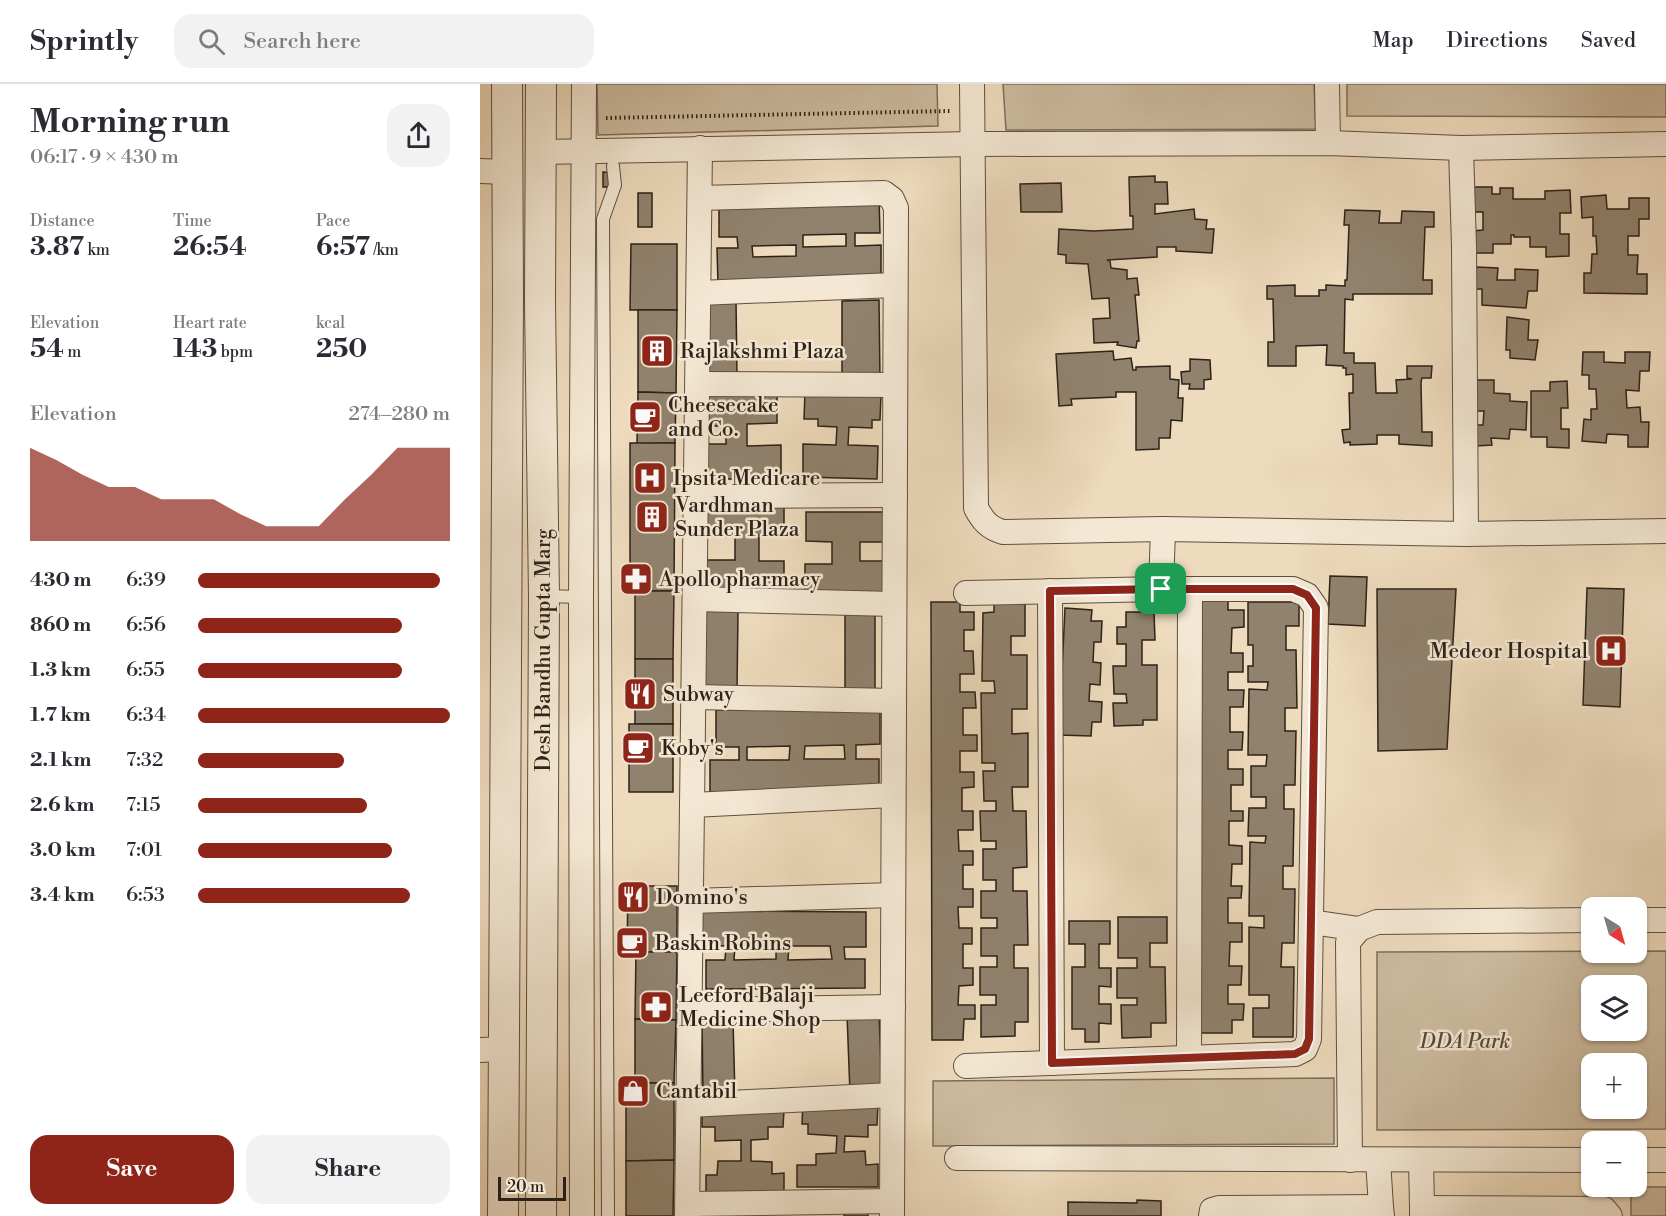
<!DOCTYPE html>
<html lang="en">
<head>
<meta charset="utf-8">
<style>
  :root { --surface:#fff; --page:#f2f2f3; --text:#2b2b33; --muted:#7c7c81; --line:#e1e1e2; --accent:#8f2418 }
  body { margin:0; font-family:"Libre Bodoni",serif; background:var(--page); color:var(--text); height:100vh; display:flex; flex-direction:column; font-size:22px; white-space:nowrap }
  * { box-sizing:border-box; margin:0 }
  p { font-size:20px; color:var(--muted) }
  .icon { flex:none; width:33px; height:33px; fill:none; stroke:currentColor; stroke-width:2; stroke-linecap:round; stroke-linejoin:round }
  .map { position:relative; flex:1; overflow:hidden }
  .sheet { display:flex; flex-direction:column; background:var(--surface); width:480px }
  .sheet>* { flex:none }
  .needle { width:39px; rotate:143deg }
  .buttons { position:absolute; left:1101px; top:813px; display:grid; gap:12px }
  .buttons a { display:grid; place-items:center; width:66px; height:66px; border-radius:12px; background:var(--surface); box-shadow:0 2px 4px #0004; font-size:30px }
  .scale { position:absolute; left:18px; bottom:15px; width:68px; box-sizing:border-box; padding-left:6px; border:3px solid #2d2219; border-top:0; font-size:16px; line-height:21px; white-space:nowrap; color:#2d2219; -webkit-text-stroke:4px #f4e8d4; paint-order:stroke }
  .pin { position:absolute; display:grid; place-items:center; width:51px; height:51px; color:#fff; margin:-26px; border-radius:12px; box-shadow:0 3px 9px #0006 }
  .round { display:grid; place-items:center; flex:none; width:63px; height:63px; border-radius:18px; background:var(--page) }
  .overview { display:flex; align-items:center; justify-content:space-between; height:102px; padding:0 30px }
  h1 { font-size:33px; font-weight:700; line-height:45px }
  .stats { display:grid; grid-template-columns:repeat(3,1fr); gap:9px; height:102px; padding:6px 30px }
  .stats div { display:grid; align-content:center }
  .stats b { font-size:26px; font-weight:700 }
  .stats small { font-size:16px; font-weight:400 }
  .stats p { font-size:16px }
  .chart { height:168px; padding:12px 30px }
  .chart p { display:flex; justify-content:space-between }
  .chart svg { width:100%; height:108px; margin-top:6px; fill:var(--accent); opacity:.7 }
  .primary-button { display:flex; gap:12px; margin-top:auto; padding:12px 30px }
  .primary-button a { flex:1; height:69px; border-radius:18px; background:var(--accent); color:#fff; font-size:24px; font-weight:700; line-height:69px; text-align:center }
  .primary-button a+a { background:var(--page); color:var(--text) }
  ul { padding:0 30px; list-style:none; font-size:20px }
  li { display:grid; grid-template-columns:96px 72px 1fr; align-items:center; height:45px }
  li i { height:15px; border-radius:8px; background:var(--accent) }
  header { display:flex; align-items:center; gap:36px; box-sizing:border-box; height:84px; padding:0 30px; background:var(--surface); border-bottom:2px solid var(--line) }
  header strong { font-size:28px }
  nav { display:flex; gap:33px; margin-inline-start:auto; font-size:21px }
  .search { width:420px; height:54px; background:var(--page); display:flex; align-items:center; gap:15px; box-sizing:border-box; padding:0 21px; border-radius:18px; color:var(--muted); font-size:22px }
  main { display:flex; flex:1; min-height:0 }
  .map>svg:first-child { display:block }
  .green { fill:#cdbca1; stroke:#7d6f5d; stroke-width:1.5; fill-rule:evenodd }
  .building { fill:#91826e; stroke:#2d2219; stroke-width:1.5; fill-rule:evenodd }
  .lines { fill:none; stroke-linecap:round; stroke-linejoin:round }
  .service-casing { stroke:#5d5042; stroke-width:14 }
  .minor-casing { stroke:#5d5042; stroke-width:26 }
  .tertiary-casing { stroke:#5d5042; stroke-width:32 }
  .path { stroke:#2d2219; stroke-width:4; stroke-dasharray:1.5 3; stroke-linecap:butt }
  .service { stroke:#f4e8d4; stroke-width:12 }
  .minor { stroke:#f4e8d4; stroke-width:24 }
  .tertiary { stroke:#f4e8d4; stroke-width:30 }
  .route-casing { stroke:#fff; stroke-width:12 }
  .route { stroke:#8f2418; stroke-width:8 }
  .labels { text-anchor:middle; stroke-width:5; stroke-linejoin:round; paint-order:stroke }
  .poi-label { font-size:21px; fill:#2d2219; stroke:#f4e8d4; text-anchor:start }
  .street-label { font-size:21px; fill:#2d2219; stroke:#f4e8d4 }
  .park-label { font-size:21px; font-style:italic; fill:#55483b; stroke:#f4e8d4 }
</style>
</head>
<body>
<header>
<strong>Sprintly</strong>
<div class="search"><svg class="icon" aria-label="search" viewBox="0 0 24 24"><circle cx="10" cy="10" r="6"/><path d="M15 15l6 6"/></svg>Search here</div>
<nav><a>Map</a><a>Directions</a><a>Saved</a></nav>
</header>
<main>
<section class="sheet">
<div class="overview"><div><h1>Morning run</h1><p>06:17 · 9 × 430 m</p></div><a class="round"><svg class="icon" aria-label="share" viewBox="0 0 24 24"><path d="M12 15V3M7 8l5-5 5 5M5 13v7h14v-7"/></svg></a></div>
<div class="stats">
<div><p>Distance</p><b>3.87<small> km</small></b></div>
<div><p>Time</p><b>26:54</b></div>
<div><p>Pace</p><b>6:57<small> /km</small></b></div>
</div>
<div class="stats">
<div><p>Elevation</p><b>54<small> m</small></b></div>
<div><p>Heart rate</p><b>143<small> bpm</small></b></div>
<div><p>kcal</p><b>250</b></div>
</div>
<div class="chart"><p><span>Elevation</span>274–280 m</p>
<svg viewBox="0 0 160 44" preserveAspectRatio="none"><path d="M0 44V6L10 11L20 17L30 22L40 22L50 27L60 27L70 27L80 33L90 38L100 38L110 38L120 27L130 17L140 6L150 6L160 6V44z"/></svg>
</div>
<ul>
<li><b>430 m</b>6:39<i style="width:96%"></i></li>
<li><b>860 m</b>6:56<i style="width:81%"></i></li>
<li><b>1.3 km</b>6:55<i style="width:81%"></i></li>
<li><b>1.7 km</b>6:34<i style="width:100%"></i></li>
<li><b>2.1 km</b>7:32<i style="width:58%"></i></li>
<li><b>2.6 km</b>7:15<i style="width:67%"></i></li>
<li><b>3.0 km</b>7:01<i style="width:77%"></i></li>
<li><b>3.4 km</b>6:53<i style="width:84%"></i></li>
</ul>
<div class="primary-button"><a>Save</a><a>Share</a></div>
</section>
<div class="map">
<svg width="1186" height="1132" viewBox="0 0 1186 1132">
  <rect width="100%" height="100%" fill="#eedbbd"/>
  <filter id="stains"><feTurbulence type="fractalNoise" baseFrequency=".00333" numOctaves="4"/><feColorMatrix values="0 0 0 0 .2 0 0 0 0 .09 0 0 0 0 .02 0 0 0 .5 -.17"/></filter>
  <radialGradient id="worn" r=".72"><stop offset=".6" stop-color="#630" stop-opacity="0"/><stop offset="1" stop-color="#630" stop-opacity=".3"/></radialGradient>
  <g class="green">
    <polygon points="117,0 457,0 458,42 118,51"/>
    <polygon points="523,0 834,0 836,45 526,46"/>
    <polygon points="867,0 1186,0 1186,33 867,32"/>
    <path d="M1186 867V1045L897 1046V868ZM1112 902H1156V946H1112ZM1112 980H1156V1024H1112Z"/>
    <polygon points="854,994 854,1060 453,1062 453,997"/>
    <rect x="1151" y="1103" width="35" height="29"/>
  </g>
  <g class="building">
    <polygon points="123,88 133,89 132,103 123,103"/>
    <polygon points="675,92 675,98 687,98 688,120 675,120 675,130 714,125 715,135 727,136 726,145 734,145 732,169 696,167 696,163 677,163 677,173 627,176 630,177 631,184 647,186 647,195 657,194 659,211 655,211 659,257 657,257 656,264 637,261 638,258 614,259 613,235 630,234 629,214 612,215 608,180 586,179 586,171 578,170 579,145 614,147 653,145 653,132 650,132 649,93"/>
    <polygon points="581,99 582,128 541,128 540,100"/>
    <polygon points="993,103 1012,103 1012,110 1020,110 1020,104 1033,104 1033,115 1065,115 1065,107 1090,106 1091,129 1080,129 1080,150 1089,150 1089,172 1066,173 1066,163 1050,163 1050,153 1034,153 1034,151 1031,151 1031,160 1013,160 1013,169 992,169 992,147 1003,146 1003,128 993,128"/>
    <rect x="158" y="109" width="14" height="34"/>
    <polygon points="1126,111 1127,125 1149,125 1149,114 1169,114 1169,135 1159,135 1159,152 1148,152 1148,171 1158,171 1157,190 1167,190 1167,210 1104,209 1104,189 1111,189 1112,170 1117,170 1116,152 1113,152 1113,133 1102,134 1101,113"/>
    <path d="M399 113 400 149H375V162L401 161V197L238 200 237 164H258L257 153H239V118ZM366 150V162L323 163V151ZM316 161V172L273 173 272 162Z"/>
    <polygon points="865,126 900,127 899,139 921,139 922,127 954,128 954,143 945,143 943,196 952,196 952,210 873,210 873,216 865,215 864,269 874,269 874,279 895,279 896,309 917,309 916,296 932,295 927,294 927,282 952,282 951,294 942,294 941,298 942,348 952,348 952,362 919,360 919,351 897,351 897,360 870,361 870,358 864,359 862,346 870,345 869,309 873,309 873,290 866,291 866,284 863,284 863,282 846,281 847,261 816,262 816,282 788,282 788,258 794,258 793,215 787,215 787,202 815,201 815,212 839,212 839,206 846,206 846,201 865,202 865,196 867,196 869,141 864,141"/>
    <polygon points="151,160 197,160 197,226 150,226"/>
    <polygon points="996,183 1018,184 1017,196 1035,196 1035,185 1058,186 1057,207 1048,207 1046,224 1002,221 1002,205 995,205"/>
    <polygon points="256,216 257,291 225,292 224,217"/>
    <polygon points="399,216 400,295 362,296 362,217"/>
    <polygon points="158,226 197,226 196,309 158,308"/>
    <polygon points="1027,233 1049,236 1048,256 1058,256 1055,276 1030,274 1030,266 1026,266"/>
    <polygon points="633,267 634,276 651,274 653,286 656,286 656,283 690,282 690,295 699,296 698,314 703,314 702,337 691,336 690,354 679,354 679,365 656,366 656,308 636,308 636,313 591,315 592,321 579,322 576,270"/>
    <polygon points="1103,268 1124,268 1124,278 1145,279 1145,268 1170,268 1169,287 1160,287 1159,307 1146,306 1147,324 1160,323 1161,338 1169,338 1168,363 1148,363 1148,351 1127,350 1126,359 1102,357 1104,335 1111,336 1111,325 1117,325 1116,305 1109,305 1109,291 1102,291"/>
    <polygon points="710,275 730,276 731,295 724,296 724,305 709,305 710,300 702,300 701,288 710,287"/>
    <polygon points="994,296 1014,296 1014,309 1030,310 1030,317 1047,318 1046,346 1030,345 1029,355 1011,354 1012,361 996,362 995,341 1003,341 1004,327 994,327"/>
    <polygon points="1087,297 1088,324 1081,324 1081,345 1089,345 1089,364 1067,363 1067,353 1051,353 1051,307 1070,307 1070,298"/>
    <polygon points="158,308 196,309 195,359 157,360"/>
    <polygon points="325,309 401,311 400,336 392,336 392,344 369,343 368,361 398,362 397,395 323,393 323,360 356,361 357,343 338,342 338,335 324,335"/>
    <polygon points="226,310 297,310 297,339 267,340 267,362 301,361 301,395 223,395 223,360 246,360 246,342 226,342"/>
    <polygon points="150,359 195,359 194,507 150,507"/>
    <polygon points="304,415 304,451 279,451 279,477 304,477 304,507 224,508 223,476 255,476 255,453 225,453 225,416"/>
    <polygon points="326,428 408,428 408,458 380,458 380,477 408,477 408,514 325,514 325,480 352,480 352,458 326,457"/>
    <polygon points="850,492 887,493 885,542 848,540"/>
    <polygon points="1107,504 1144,505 1140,623 1103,621"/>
    <polygon points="897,505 976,505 967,665 898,667"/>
    <polygon points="155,507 194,507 193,575 155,575"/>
    <polygon points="720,517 748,517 748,526 764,526 764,543 752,544 751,569 763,569 763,588 748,588 748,606 764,606 763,623 750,623 750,648 763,648 762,666 748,666 748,685 763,685 763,701 751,701 751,727 763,727 763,737 749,737 749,761 762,762 762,780 752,780 751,802 762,802 761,814 748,814 748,839 762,839 762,858 750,858 749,882 762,882 761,901 748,901 748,920 764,920 763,936 752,936 752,949 715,949"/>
    <polygon points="451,518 480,518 480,528 494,528 494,546 484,546 484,567 493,567 494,590 480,590 480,608 495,608 496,624 483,624 483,651 497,651 497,667 480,667 480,688 494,688 494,703 482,704 482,727 493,727 493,746 478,746 479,767 493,767 493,781 483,781 483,805 493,805 493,823 478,823 479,844 492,844 492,860 483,860 483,884 493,884 493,901 479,902 478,921 495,921 495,935 484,935 483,956 452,956"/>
    <polygon points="545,518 545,552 531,552 531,571 547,571 547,625 532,625 532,650 548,649 548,703 532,703 533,727 546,727 547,783 533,784 533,807 547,807 548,861 534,861 534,884 548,884 548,938 535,938 535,952 501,953 501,921 516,921 516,911 500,911 500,883 517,883 517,872 501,872 501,844 517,844 517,834 501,834 501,807 516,807 516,796 503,796 503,765 516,765 516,757 501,757 500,727 516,727 516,717 504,717 503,687 515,687 515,679 502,679 501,609 515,609 514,597 502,597 503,529 514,528 514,519"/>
    <polygon points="768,518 819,518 819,542 806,542 806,566 816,566 817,624 805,624 805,647 816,647 815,701 804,701 804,725 814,725 813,782 803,782 803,805 815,805 814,859 802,859 801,883 814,883 813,953 773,953 773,924 789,924 789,911 769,911 769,843 784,844 784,832 769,832 770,758 785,759 786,752 768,752 769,724 786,724 786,713 771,713 771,682 786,682 787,671 768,671 769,605 787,606 788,598 768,598 768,582 773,582 773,561 768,561"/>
    <polygon points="585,524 612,526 611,537 622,537 621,558 614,558 613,578 621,579 620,601 610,600 609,617 622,618 621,638 612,638 611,652 579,651"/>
    <polygon points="222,527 258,527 257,607 222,607"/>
    <polygon points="646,528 674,528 675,556 662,556 662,581 677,581 677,636 663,636 663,641 634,642 633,619 647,619 646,610 634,610 633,582 646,582 646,560 637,560 637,543 646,543"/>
    <rect x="365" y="530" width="30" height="79"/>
    <rect x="155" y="575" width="38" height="65"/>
    <path d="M400 623V660L376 661V675H399V710L230 711V676H259V663H236V626ZM364 661 365 675H324L325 662ZM310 662 309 676H267V663Z"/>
    <rect x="149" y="640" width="44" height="68"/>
    <polygon points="148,802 197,802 197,868 147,868"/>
    <path d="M221 827 386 828V863H364L365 875H385V904L226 905V876H245L246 862 221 861ZM255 862H296V875L254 876ZM309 862H350L352 875 308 876Z"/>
    <polygon points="638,833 687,833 687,859 670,859 670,883 685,883 686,939 671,939 671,953 642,954 641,921 657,921 657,914 637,914 637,884 657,884 657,874 638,874"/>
    <polygon points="589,837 630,837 630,860 619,860 619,884 631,884 631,903 619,902 619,920 631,920 631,940 619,939 619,958 605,958 605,945 592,945 592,883 605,883 605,860 589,860"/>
    <polygon points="156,868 197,868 196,936 155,935"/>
    <polygon points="399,929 402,1009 370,1010 367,930"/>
    <polygon points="155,935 196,936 194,999 155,999"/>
    <polygon points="253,936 255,1012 223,1013 222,937"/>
    <polygon points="146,999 194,999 194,1076 146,1077"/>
    <polygon points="323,1018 398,1019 397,1041 388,1041 388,1053 365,1052 364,1068 385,1067 386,1081 398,1080 398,1103 317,1103 317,1081 336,1081 336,1070 356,1069 357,1052 328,1050 328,1040 322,1040"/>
    <polygon points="222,1025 304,1026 303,1043 288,1043 288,1055 271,1056 271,1077 292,1078 292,1090 304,1089 304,1110 226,1112 226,1091 237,1091 238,1077 261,1077 261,1056 235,1057 235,1043 222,1043"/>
    <polygon points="194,1076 193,1132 146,1132 146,1077"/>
    <polygon points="657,1116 681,1117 681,1132 588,1132 588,1118 657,1119"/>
    <rect x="364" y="1125" width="24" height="7"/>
  </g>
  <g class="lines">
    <g class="service-casing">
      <g id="service">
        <polyline points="64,512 101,513"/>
        <polyline points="128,1132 123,135 135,101 133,82"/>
      </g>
    </g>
    <g class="minor-casing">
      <g id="minor">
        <path d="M492 0 496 424C503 437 509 444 523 448L683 445 986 450 1186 447"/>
        <polyline points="847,0 848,59"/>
        <polyline points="981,64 984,163 986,450"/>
        <polyline points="61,68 494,60 848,59 981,64 1186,60"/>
        <polyline points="0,87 27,88"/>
        <polyline points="220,114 404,109 412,115 416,124 412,1132"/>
        <polyline points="219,209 415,201"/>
        <polyline points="218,300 415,301"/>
        <polyline points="216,412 415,411"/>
        <polyline points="570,507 572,979"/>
        <polyline points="486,509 681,505"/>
        <polyline points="215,515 414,520"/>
        <polyline points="214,613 414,617"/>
        <polyline points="212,721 413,711"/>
        <polyline points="211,817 413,811"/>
        <polyline points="1156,836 1186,836"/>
        <polyline points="831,838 879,845"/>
        <polyline points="210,926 413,923"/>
        <polyline points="0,966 24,965"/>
        <polyline points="709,974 710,505"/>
        <polyline points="486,982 815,970 825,965 829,955 836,524 827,511 813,505 681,505 683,445"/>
        <polyline points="209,1021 412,1011"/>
        <polyline points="477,1074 1112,1076"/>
        <polyline points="870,1076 868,858 879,845 897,838 1112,836"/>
        <polyline points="898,1076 901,1123"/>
        <polyline points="941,1076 942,1124"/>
        <polyline points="1156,1076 1186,1076"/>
        <polyline points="208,1120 412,1117"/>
        <polyline points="102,1132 101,513 104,0"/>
        <polyline points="207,1132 220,64"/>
        <polyline points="731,1132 732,1126 739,1124 901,1123 902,1132"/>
        <polyline points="942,1132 942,1124 1124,1125 1130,1132"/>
      </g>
    </g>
    <g class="tertiary-casing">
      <g id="tertiary">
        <polyline points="61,0 60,218 64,512 61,1132"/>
        <polyline points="23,1132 28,212 27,0"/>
      </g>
    </g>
    <polyline class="path" points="126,34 470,27"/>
    <use href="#service" class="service"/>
    <use href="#minor" class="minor"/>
    <use href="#tertiary" class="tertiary"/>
  </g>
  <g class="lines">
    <g class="route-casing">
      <polygon id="route" points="681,505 813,505 827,511 836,524 829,955 825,965 815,970 572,979 570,507"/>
    </g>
    <use href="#route" class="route"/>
  </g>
  <defs>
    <g id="building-square" transform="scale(1.725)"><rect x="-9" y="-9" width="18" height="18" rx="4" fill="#8f2418" stroke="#f4e8d4"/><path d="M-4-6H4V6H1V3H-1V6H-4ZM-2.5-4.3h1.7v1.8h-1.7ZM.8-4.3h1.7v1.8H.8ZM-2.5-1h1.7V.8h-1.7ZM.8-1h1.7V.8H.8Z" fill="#fff"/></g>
    <g id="cafe-square" transform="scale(1.725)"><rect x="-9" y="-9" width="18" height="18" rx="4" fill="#8f2418" stroke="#f4e8d4"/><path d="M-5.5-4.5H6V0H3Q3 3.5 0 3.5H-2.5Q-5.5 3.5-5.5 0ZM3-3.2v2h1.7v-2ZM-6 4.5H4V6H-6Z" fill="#fff"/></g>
    <g id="hospital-square" transform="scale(1.725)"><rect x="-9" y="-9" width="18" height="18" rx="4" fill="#8f2418" stroke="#f4e8d4"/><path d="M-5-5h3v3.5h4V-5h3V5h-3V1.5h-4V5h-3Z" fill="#fff"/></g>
    <g id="pharmacy-square" transform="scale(1.725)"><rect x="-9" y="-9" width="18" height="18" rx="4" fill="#8f2418" stroke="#f4e8d4"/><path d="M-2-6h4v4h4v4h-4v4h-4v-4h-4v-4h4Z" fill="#fff"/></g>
    <g id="restaurant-square" transform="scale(1.725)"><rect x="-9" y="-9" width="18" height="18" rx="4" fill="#8f2418" stroke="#f4e8d4"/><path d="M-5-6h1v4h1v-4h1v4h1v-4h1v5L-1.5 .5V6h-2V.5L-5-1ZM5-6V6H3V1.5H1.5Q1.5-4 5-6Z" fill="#fff"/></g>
    <g id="shop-square" transform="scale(1.725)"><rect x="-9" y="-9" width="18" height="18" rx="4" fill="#8f2418" stroke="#f4e8d4"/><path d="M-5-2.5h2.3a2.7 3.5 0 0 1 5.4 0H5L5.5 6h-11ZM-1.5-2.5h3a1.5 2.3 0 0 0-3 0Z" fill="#fff"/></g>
  </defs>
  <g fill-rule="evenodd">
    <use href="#building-square" x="177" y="267"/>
    <use href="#cafe-square" x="165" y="333"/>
    <use href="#hospital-square" x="170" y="394"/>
    <use href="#building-square" x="172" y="433"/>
    <use href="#pharmacy-square" x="156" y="495"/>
    <use href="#hospital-square" x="1131" y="567"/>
    <use href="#restaurant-square" x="160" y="610"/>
    <use href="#cafe-square" x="158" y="664"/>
    <use href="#restaurant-square" x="153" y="813"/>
    <use href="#cafe-square" x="152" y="859"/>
    <use href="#pharmacy-square" x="176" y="923"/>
    <use href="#shop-square" x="153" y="1007"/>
  </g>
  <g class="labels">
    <g class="poi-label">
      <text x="200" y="274">Rajlakshmi Plaza</text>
      <text x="188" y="328">Cheesecake<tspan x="188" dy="24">and Co.</tspan></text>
      <text x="193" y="401">Ipsita Medicare</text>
      <text x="195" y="428">Vardhman<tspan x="195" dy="24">Sunder Plaza</tspan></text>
      <text x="179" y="502">Apollo pharmacy</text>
      <text x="1108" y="574" text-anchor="end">Medeor Hospital</text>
      <text x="183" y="617">Subway</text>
      <text x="181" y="671">Koby's</text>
      <text x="176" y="820">Domino's</text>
      <text x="175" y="866">Baskin Robins</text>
      <text x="199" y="918">Leeford Balaji<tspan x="199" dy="24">Medicine Shop</tspan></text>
      <text x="176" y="1014">Cantabil</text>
    </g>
    <g class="street-label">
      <text transform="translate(63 566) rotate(-90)" y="7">Desh Bandhu Gupta Marg</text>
    </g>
    <g class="park-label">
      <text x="985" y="964">DDA Park</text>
    </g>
  </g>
  <rect width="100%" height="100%" filter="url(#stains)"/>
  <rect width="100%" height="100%" fill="url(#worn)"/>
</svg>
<div class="buttons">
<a><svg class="needle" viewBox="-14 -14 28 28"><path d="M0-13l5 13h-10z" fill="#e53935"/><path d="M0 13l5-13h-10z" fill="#7c7c81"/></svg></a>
<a><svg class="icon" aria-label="layers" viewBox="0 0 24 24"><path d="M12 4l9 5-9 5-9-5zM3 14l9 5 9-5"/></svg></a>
<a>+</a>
<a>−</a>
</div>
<div class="scale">20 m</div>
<div class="pin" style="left:681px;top:505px;background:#1e9e55"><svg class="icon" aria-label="arrive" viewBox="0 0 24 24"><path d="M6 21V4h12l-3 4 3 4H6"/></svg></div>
</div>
</main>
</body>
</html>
